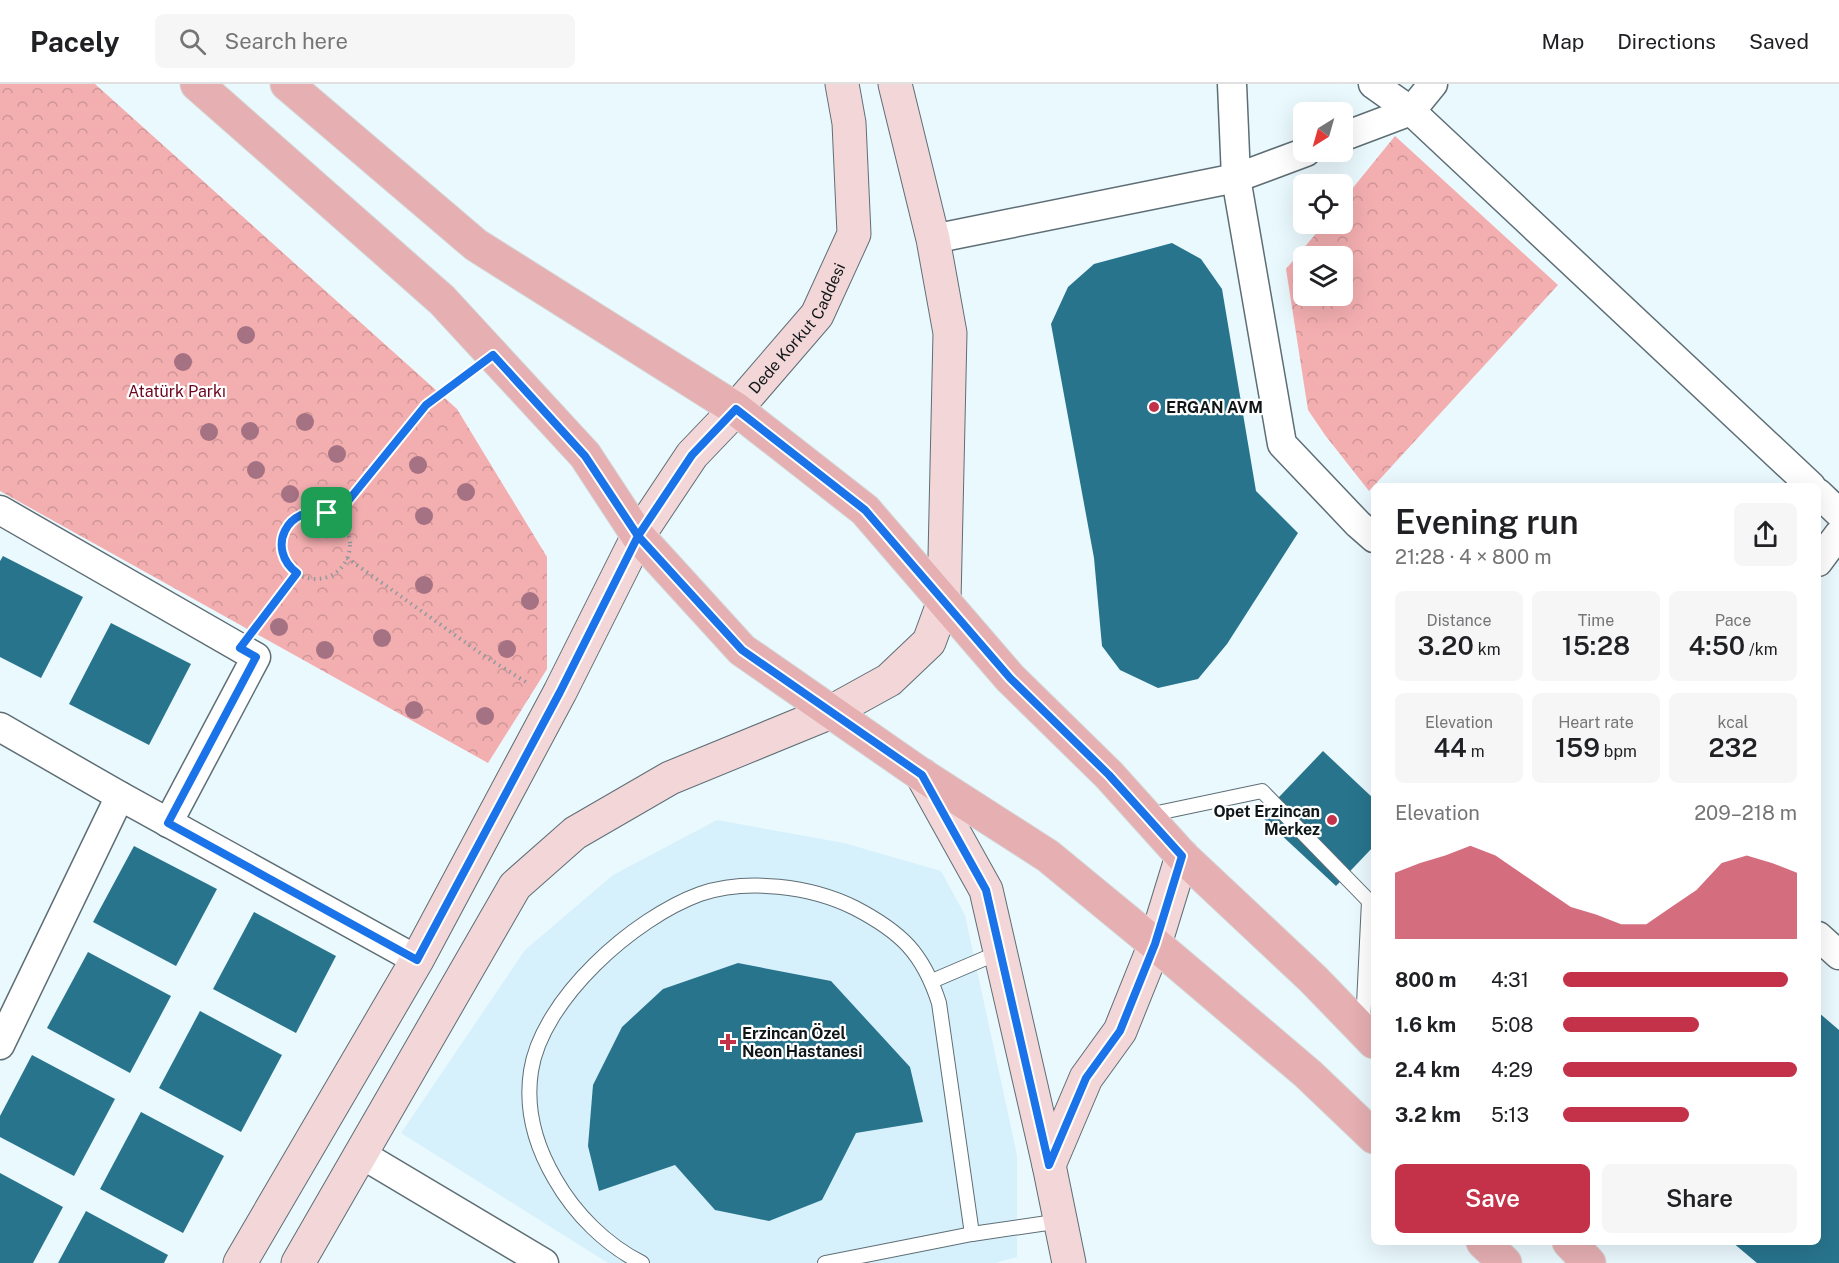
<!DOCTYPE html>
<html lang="en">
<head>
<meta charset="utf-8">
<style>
  :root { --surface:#fff; --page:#f6f6f6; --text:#202124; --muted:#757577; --line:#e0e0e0; --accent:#c33249 }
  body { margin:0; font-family:"Public Sans",sans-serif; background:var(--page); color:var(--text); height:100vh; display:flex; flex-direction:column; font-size:22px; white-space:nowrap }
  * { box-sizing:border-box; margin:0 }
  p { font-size:20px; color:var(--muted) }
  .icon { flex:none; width:33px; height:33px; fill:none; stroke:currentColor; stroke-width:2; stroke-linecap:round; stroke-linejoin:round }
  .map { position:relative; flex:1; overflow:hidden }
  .drawer { position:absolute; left:1371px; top:399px; width:450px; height:762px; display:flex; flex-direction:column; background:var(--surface); border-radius:9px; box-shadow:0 6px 24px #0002 }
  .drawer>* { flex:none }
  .needle { width:39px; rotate:217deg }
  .tools { position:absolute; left:1293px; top:18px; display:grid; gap:12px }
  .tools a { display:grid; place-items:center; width:60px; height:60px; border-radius:9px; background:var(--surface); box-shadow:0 6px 24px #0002; font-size:30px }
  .pin { position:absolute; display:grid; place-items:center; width:51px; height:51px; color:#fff; margin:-26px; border-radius:12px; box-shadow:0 3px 9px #0006 }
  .round { display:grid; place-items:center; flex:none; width:63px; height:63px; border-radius:9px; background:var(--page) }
  .head { display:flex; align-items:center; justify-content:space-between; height:102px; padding:0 24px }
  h1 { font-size:33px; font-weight:600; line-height:45px }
  .metrics { display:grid; grid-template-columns:repeat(3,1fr); gap:9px; height:102px; padding:6px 24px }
  .metrics div { display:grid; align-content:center; border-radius:9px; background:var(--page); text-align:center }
  .metrics b { font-size:26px; font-weight:600 }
  .metrics small { font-size:16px; font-weight:400 }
  .metrics p { font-size:16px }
  .chart { height:168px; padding:12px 24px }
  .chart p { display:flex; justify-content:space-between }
  .chart svg { width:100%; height:108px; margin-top:6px; fill:var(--accent); opacity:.7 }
  .primary-button { display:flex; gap:12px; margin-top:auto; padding:12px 24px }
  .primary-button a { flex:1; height:69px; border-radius:9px; background:var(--accent); color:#fff; font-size:24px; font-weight:600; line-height:69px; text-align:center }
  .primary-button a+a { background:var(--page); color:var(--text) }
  ul { padding:0 24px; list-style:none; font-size:20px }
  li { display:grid; grid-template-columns:96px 72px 1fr; align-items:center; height:45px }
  li i { height:15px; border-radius:8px; background:var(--accent) }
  header { display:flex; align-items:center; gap:36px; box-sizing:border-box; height:84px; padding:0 30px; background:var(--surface); border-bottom:2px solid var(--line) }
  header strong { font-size:28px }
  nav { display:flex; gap:33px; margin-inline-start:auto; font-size:21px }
  .search { width:420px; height:54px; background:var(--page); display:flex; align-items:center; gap:15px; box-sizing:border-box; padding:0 21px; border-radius:9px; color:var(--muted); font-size:22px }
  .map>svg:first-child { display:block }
  .built { fill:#d6f1fc }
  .park { fill:url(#park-crowns); fill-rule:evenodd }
  .building { fill:#28748d }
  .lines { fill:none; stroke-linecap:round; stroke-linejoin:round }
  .lane-casing { stroke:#5e6e75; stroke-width:16 }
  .street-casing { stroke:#5e6e75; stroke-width:31 }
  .secondary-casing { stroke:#5e6e75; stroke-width:35 }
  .primary-casing { stroke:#d4d5d5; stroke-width:35 }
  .path { stroke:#8e9a9e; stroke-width:4; stroke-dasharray:1.5 4.5; stroke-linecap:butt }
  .lane { stroke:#fff; stroke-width:14 }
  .street { stroke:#fff; stroke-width:28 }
  .secondary { stroke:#f3d7d8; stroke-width:33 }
  .primary { stroke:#e6afb2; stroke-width:33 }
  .tree { fill:#a57283 }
  .route-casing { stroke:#fff; stroke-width:12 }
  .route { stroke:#1a73e8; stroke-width:8 }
  .poi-dot { fill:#c33249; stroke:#fff; stroke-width:2 }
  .labels { text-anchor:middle; stroke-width:4.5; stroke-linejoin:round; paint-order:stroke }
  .street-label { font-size:16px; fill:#0f1618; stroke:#fff }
  .park-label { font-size:16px; fill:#6c041e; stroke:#fff }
  .poi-label { font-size:16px; font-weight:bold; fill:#0f1618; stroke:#fff; text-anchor:start }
</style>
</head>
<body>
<header>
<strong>Pacely</strong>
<div class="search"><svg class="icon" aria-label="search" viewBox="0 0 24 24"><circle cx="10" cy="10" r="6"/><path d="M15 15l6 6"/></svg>Search here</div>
<nav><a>Map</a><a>Directions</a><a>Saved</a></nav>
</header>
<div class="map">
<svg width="1839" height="1179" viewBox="0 0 1839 1179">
  <defs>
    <pattern id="park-crowns" width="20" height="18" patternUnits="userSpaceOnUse" patternTransform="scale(1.5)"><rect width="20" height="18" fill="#f3aeb0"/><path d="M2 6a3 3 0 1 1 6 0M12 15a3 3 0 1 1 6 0" fill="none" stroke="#cf9597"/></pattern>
  </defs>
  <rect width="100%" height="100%" fill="#eaf9fe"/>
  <polygon class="built" points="717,736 844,759 941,787 965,831 1017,1071 1017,1173 995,1179 608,1179 401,1049 525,866 613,791"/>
  <g class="park">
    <polygon points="0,0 95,0 457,325 547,473 547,585 488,679 0,407"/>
    <path d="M1395 52 1558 201 1369 407 1325 351 1308 326 1286 185 1324 140H1342L1343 116ZM1304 172H1342V212H1304Z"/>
  </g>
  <g class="building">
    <polygon points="1172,159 1201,175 1222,205 1256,407 1298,449 1227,560 1198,595 1158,604 1120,586 1102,562 1094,474 1051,240 1068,203 1094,180"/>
    <polygon points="3,472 83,513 41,594 0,573 0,477"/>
    <polygon points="111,539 191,580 149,661 69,620"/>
    <polygon points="1323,667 1374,715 1374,762 1336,802 1261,732"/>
    <polygon points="134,762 217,805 176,882 93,838"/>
    <polygon points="254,828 336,872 296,949 213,905"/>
    <polygon points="88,868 171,912 130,989 47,944"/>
    <polygon points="738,879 831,897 910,983 923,1038 856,1049 822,1116 769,1137 715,1126 675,1081 599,1107 588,1062 593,1001 622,943 663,905"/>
    <polygon points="200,927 282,971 241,1048 159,1004"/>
    <polygon points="1818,928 1839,946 1839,1179 1757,1179 1732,1158 1818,1158"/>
    <polygon points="32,971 115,1015 74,1092 0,1053 0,1032"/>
    <polygon points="141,1028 224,1072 183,1149 100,1105"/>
    <polygon points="0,1089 63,1123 33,1179 0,1179"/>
    <polygon points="86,1127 168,1171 164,1179 58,1179"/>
  </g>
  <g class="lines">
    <g class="lane-casing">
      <g id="lane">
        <polyline points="1148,731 1262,707 1369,817 1363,941"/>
        <polyline points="932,897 1000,868"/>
        <path d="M642 1179C606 1161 575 1130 555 1095 535 1061 525 1026 531 987 542 915 634 834 700 810 747 794 811 802 855 824 901 848 923 869 939 919L972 1150"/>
        <polyline points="825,1179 972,1150 1061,1137"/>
      </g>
    </g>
    <g class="street-casing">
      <g id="street">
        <polyline points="1232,0 1236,94 1282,360 1358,440 1374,454"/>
        <polyline points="1373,0 1411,27 1811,402"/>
        <polyline points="1342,53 1411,27 1433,0"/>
        <polyline points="933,155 1236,94 1306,68"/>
        <polyline points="1818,409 1839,429"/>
        <polyline points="0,426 256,573 168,739"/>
        <polyline points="1818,478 1839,450"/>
        <polyline points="0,643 120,712 417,876"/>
        <polyline points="1818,852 1839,871"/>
        <polyline points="0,961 120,712"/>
        <polyline points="361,1070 544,1179"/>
      </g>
    </g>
    <g class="secondary-casing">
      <g id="secondary">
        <polyline points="922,691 986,806 1049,1081 1069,1179"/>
        <polyline points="1049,1081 1086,994 1120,947 1155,860 1182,772"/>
        <path id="s1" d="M240 1179 417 876 560 608 638 452 692 371 736 325 817 231 854 150 849 39 842 0"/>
        <polyline points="298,1179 515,802 575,749 670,694 831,628 889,596 929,558 944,517 950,249 933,155 895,0"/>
      </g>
    </g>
    <g class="primary-casing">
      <g id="primary">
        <polyline points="197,0 442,216 585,371 638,452 742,566 922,691 1048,772 1155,860 1308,990 1374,1053"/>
        <polyline points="287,0 476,161 736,325 865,426 1010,594 1109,691 1182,772 1313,895 1374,958"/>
        <polyline points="1483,1158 1505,1179"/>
        <polyline points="1569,1158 1589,1179"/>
      </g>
    </g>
    <g class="path">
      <circle cx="316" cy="461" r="34"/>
      <polyline points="335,433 426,321 468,290"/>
      <polyline points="347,474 483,571 529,600"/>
      <polyline points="258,541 297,489"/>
    </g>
    <use href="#lane" class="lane"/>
    <use href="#street" class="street"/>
    <use href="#secondary" class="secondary"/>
    <use href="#primary" class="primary"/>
  </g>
  <g class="tree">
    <circle cx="246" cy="251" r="9"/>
    <circle cx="183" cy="278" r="9"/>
    <circle cx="305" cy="338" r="9"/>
    <circle cx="250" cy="347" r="9"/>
    <circle cx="209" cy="348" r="9"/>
    <circle cx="337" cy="370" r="9"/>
    <circle cx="418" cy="381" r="9"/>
    <circle cx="256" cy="386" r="9"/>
    <circle cx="466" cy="408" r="9"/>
    <circle cx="290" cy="410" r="9"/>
    <circle cx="424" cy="432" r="9"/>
    <circle cx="424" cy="501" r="9"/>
    <circle cx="530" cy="517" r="9"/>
    <circle cx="279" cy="543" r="9"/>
    <circle cx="382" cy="554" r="9"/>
    <circle cx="507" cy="565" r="9"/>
    <circle cx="325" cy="566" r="9"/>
    <circle cx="414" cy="626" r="9"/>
    <circle cx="485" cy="632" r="9"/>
  </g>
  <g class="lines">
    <g class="route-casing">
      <path id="route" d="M327 429C287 420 265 465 297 489L240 564 256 573 168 739 417 876 560 608 638 452 742 566 922 691 986 806 1049 1081 1086 994 1120 947 1155 860 1182 772 1109 691 1010 594 865 426 736 325 692 371 638 452 585 372 493 271 426 321 335 433 327 429"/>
    </g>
    <use href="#route" class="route"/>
  </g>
  <g class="poi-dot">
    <circle cx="1154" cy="323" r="6"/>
    <circle cx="1332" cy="736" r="6"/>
    <path d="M725 949h6v6h6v6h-6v6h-6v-6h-6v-6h6z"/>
  </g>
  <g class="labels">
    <g class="street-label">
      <text dy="6" stroke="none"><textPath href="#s1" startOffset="1092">Dede Korkut Caddesi</textPath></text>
    </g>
    <g class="park-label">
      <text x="177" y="313">Atatürk Parkı</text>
    </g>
    <g class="poi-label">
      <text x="1166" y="329">ERGAN AVM</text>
      <text x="1320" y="733" text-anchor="end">Opet Erzincan<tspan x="1320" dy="18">Merkez</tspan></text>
      <text x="742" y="955">Erzincan Özel<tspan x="742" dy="18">Neon Hastanesi</tspan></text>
    </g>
  </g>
</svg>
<div class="tools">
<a><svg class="needle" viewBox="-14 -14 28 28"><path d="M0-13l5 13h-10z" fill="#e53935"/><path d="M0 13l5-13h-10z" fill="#757577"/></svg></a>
<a><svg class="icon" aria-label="locate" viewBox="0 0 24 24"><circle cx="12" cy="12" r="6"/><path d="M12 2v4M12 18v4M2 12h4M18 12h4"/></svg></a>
<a><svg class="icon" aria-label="layers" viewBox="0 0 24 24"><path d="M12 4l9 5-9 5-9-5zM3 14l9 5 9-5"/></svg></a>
</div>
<div class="pin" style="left:327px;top:429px;background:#1e9e55"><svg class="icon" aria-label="arrive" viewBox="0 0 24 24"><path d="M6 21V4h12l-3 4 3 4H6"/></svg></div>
<section class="drawer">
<div class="head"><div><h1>Evening run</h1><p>21:28 · 4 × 800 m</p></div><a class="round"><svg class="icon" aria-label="share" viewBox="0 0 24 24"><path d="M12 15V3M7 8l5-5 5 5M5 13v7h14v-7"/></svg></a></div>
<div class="metrics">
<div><p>Distance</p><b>3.20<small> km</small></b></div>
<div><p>Time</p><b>15:28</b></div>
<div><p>Pace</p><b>4:50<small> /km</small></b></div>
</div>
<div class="metrics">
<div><p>Elevation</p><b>44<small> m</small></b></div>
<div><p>Heart rate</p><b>159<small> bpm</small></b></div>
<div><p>kcal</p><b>232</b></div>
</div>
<div class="chart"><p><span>Elevation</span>209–218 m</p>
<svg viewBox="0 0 160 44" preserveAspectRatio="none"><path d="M0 44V17L10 13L20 10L30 6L40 10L50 17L60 24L70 31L80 34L90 38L100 38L110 31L120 24L130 13L140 10L150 13L160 17V44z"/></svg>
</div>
<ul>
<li><b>800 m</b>4:31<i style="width:96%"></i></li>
<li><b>1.6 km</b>5:08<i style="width:58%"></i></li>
<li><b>2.4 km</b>4:29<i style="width:100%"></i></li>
<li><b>3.2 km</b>5:13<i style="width:54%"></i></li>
</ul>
<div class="primary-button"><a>Save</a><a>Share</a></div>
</section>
</div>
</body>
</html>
